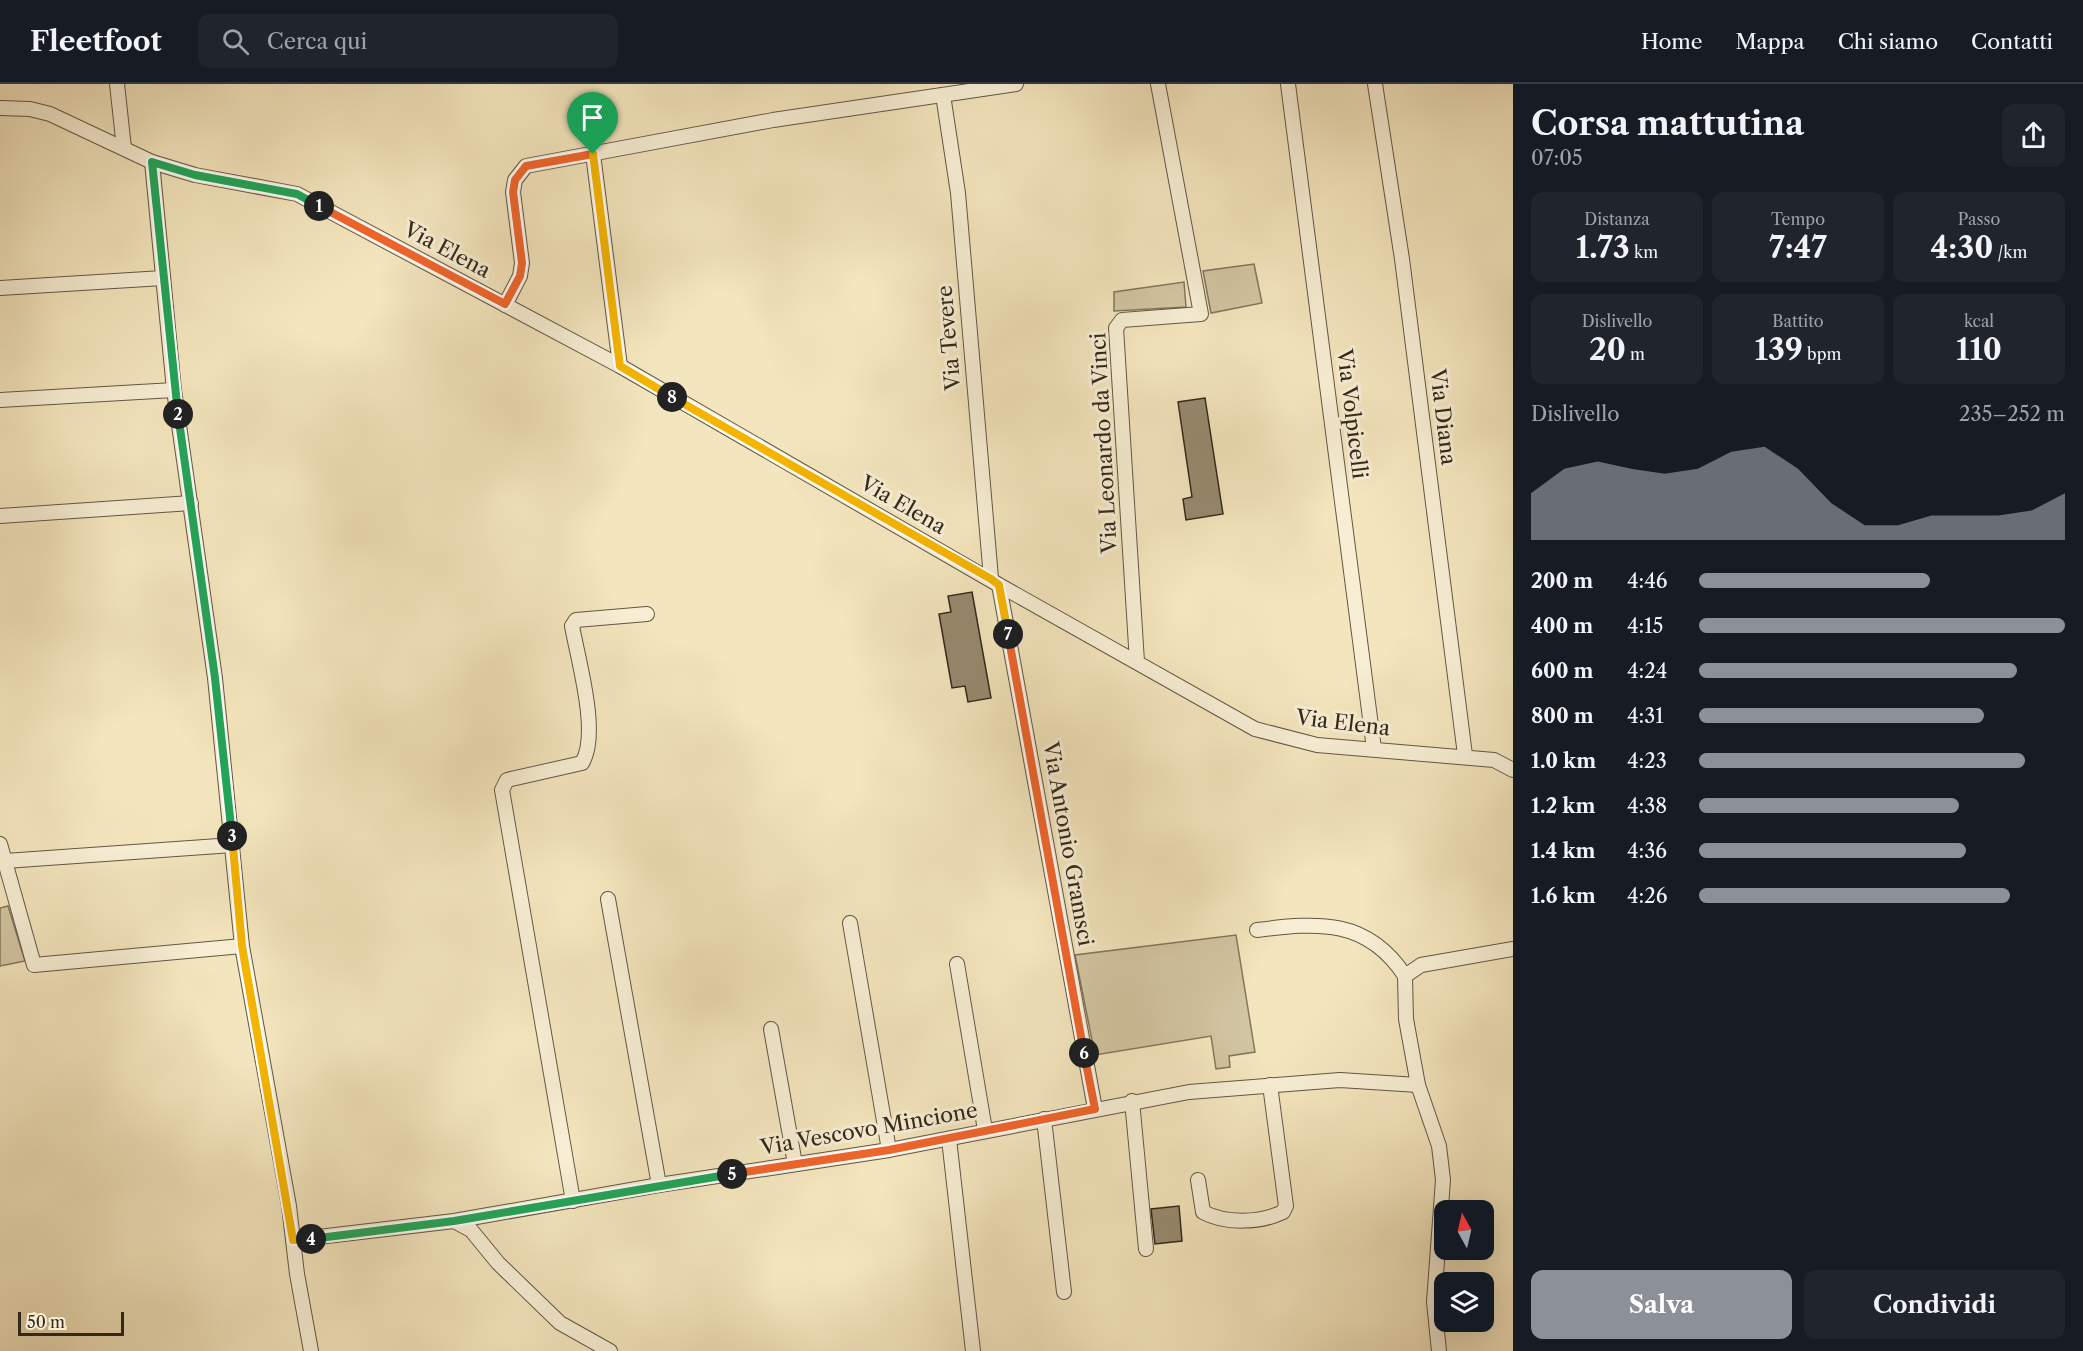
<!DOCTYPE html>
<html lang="it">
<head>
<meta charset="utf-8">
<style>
  :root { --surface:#171b24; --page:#20242c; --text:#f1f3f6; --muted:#9ea1a6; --line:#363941; --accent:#8c9099 }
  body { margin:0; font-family:"Libre Caslon Text",serif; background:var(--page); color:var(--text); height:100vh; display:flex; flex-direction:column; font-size:22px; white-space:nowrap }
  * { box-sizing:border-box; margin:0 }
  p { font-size:20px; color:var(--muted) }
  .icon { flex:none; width:33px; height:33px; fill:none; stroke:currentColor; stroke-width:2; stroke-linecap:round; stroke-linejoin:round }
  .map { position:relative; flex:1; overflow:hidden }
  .panel { display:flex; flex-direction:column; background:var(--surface); width:570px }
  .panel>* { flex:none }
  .needle { width:39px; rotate:352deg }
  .controls { position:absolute; left:1434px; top:1116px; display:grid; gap:12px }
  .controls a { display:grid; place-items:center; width:60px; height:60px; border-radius:12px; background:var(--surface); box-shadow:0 6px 24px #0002; font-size:30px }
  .scale { position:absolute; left:18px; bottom:15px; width:106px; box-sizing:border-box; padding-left:6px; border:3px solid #33281b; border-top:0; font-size:16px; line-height:21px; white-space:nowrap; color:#33281b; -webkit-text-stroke:4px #f7eed4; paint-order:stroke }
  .pin { position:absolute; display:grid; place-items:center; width:51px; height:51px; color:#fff; margin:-62px -26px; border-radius:50% 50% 50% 0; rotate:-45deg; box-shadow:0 0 6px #0007 }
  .pin .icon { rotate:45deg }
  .km { position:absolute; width:30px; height:30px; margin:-15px; border-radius:50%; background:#222; color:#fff; font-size:16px; line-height:30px; text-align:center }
  .round { display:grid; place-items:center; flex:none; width:63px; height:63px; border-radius:12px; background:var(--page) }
  .headline { display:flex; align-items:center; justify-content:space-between; height:102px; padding:0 18px }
  h1 { font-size:33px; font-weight:800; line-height:45px }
  .metrics { display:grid; grid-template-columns:repeat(3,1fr); gap:9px; height:102px; padding:6px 18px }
  .metrics div { display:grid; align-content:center; border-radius:12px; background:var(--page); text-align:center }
  .metrics b { font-size:30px; font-weight:800 }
  .metrics small { font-size:16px; font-weight:400 }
  .metrics p { font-size:16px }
  .chart { height:168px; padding:12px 18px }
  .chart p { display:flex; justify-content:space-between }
  .chart svg { width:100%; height:108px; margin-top:6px; fill:var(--accent); opacity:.7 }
  .button { display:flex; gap:12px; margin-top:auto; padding:12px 18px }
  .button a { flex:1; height:69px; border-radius:12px; background:var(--accent); color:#fff; font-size:24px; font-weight:800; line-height:69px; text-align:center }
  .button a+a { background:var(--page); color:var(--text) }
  ul { padding:0 18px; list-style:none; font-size:20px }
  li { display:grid; grid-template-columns:96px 72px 1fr; align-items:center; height:45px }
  li i { height:15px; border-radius:8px; background:var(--accent) }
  header { display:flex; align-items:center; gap:36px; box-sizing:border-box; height:84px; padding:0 30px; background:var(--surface); border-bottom:2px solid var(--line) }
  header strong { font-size:28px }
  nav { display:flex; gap:33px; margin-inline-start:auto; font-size:21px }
  .search { width:420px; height:54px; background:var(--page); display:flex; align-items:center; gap:15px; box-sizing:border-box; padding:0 21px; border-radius:12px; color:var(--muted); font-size:22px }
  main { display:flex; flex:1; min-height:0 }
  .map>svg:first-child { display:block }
  .green { fill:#d2c5a1; stroke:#82765e; stroke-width:1.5 }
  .building { fill:#978a6f; stroke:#33281b; stroke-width:1.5 }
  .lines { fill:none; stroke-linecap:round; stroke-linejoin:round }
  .street-casing { stroke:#635744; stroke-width:16 }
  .street { stroke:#f7eed4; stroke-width:14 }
  .split-1-casing { stroke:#fff; stroke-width:12 }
  .split-2-casing { stroke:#fff; stroke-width:12 }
  .split-3-casing { stroke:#fff; stroke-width:12 }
  .split-4-casing { stroke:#fff; stroke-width:12 }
  .split-5-casing { stroke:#fff; stroke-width:12 }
  .split-6-casing { stroke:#fff; stroke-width:12 }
  .split-7-casing { stroke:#fff; stroke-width:12 }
  .split-8-casing { stroke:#fff; stroke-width:12 }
  .split-9-casing { stroke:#fff; stroke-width:12 }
  .split-1 { stroke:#f0652b; stroke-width:8 }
  .split-2 { stroke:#22a559; stroke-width:8 }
  .split-3 { stroke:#22a559; stroke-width:8 }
  .split-4 { stroke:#f5b400; stroke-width:8 }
  .split-5 { stroke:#22a559; stroke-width:8 }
  .split-6 { stroke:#f0652b; stroke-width:8 }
  .split-7 { stroke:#f0652b; stroke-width:8 }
  .split-8 { stroke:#f5b400; stroke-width:8 }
  .split-9 { stroke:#f5b400; stroke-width:8 }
  .labels { text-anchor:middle; stroke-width:6; stroke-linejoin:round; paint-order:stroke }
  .street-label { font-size:21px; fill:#33281b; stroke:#f7eed4 }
</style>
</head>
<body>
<header>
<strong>Fleetfoot</strong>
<div class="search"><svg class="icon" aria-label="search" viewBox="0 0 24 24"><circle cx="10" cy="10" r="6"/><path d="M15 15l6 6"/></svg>Cerca qui</div>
<nav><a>Home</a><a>Mappa</a><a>Chi siamo</a><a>Contatti</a></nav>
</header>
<main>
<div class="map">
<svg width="1513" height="1267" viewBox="0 0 1513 1267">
  <rect width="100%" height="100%" fill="#f3e5bd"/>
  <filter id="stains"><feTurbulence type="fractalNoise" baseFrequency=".00333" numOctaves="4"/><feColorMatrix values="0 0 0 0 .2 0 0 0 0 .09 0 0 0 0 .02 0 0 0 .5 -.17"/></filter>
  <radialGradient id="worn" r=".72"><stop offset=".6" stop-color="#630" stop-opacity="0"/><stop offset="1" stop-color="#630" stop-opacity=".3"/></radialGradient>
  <g class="green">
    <polygon points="1254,180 1262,219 1211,229 1203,187"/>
    <polygon points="1184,198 1186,223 1114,227 1114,208"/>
    <polygon points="8,822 25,877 0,882 0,824"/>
    <polygon points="1236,851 1255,968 1229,972 1230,983 1216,985 1211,952 1095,971 1075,871"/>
  </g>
  <g class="building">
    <polygon points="1205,314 1223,430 1186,436 1183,415 1192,413 1178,318"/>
    <polygon points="972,508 991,614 968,618 965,602 952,604 939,530 951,528 948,512"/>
    <polygon points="1179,1122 1182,1157 1155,1160 1151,1125"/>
  </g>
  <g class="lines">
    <g class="street-casing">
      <g id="street">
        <polyline points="117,0 124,64"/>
        <polyline points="1288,0 1374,665"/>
        <polyline points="1375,0 1402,175 1465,671"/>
        <polyline points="943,11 958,109 991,494"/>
        <polyline points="0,24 30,25 50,30 152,78 195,91 297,110 620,282 999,501 1255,645 1317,661 1494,676 1513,686"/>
        <polyline points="593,70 620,282"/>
        <polyline points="152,78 174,306 215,594 242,862 289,1122 297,1190 311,1267"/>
        <polyline points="0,204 163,194"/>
        <polyline points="505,221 520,192 522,179 513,108 515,96 526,82 773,36 1016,0"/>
        <polyline points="0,316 174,306"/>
        <polyline points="0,432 191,419"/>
        <polyline points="999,501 1095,1025"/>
        <polyline points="1137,578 1116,244 1122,236 1201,230 1158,0"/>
        <polyline points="0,760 34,881 242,862"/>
        <polyline points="5,777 233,761"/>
        <polyline points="608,815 659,1101"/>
        <polyline points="850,839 889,1066"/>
        <path d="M1257 846C1319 838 1368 835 1405 892"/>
        <polyline points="957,880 985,1046"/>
        <polyline points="771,945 795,1080"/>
        <polyline points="1132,1017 1146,1165"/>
        <polyline points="1044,1035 1064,1208"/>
        <polyline points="949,1055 973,1267"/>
        <path d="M1198 1096 1203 1128C1225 1140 1260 1139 1283 1128L1286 1122 1270 1001"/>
        <path d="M573 1117 502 706 507 696 582 679C600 650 578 576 572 542L576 536 647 530"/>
        <polyline points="454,1137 471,1146 498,1179 560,1239 610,1267"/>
        <polyline points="293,1156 454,1137 659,1101 889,1066 1189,1008 1340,996 1418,1001"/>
        <polyline points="1439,1267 1434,1218 1443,1096 1439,1062 1418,1001 1406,935 1405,892 1421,881 1513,865"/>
      </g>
    </g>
    <use href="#street" class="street"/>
  </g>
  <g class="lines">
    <g class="split-1-casing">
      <polyline id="split-1" points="319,122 505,220 520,192 522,179 513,108 515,96 526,82 593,70"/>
    </g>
    <g class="split-2-casing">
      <polyline id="split-2" points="178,330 152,78 195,91 297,110 319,122"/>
    </g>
    <g class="split-3-casing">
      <polyline id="split-3" points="178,330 215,594 232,752"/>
    </g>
    <g class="split-4-casing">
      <polyline id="split-4" points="232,752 242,862 293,1156 311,1155"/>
    </g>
    <g class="split-5-casing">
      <polyline id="split-5" points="311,1155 454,1137 732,1090"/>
    </g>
    <g class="split-6-casing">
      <polyline id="split-6" points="732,1090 889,1066 1095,1025 1084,969"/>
    </g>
    <g class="split-7-casing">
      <polyline id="split-7" points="1008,550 1084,969"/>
    </g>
    <g class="split-8-casing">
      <polyline id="split-8" points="672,313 991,495 999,501 1008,550"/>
    </g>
    <g class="split-9-casing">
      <polyline id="split-9" points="593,70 620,282 672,313"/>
    </g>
    <use href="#split-1" class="split-1"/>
    <use href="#split-2" class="split-2"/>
    <use href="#split-3" class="split-3"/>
    <use href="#split-4" class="split-4"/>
    <use href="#split-5" class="split-5"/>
    <use href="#split-6" class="split-6"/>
    <use href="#split-7" class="split-7"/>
    <use href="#split-8" class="split-8"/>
    <use href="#split-9" class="split-9"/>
  </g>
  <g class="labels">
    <g class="street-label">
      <text transform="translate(447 166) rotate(28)" y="7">Via Elena</text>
      <text transform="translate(949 254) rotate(-95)" y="7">Via Tevere</text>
      <text transform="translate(1352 330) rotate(83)" y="7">Via Volpicelli</text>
      <text transform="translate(1443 333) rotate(83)" y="7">Via Diana</text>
      <text transform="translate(1104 359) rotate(-93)" y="7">Via Leonardo da Vinci</text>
      <text transform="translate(903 421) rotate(30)" y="7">Via Elena</text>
      <text transform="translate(1343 639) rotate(7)" y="7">Via Elena</text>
      <text transform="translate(1068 760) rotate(80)" y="7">Via Antonio Gramsci</text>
      <text transform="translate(869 1045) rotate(-10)" y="7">Via Vescovo Mincione</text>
    </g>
  </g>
  <rect width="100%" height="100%" filter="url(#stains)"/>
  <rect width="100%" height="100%" fill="url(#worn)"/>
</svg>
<div class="controls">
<a><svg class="needle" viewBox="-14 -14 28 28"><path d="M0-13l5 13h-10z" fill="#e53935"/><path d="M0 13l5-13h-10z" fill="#9ea1a6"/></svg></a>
<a><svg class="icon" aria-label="layers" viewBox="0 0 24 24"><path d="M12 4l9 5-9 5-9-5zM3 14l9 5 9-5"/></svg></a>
</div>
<div class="scale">50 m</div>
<div class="pin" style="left:593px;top:70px;background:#1e9e55"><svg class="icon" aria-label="arrive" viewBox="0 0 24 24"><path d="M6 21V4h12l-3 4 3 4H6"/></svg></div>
<b class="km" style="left:319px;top:122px">1</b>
<b class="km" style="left:178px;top:330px">2</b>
<b class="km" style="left:232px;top:752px">3</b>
<b class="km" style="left:311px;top:1155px">4</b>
<b class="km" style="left:732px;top:1090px">5</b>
<b class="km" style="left:1084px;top:969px">6</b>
<b class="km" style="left:1008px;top:550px">7</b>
<b class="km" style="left:672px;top:313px">8</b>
</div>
<section class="panel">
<div class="headline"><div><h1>Corsa mattutina</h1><p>07:05</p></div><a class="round"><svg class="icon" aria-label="share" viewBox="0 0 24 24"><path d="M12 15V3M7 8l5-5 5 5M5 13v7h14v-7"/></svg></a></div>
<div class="metrics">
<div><p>Distanza</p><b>1.73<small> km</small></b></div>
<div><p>Tempo</p><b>7:47</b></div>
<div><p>Passo</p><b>4:30<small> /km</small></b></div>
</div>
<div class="metrics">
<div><p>Dislivello</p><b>20<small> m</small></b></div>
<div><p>Battito</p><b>139<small> bpm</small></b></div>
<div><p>kcal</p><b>110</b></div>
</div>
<div class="chart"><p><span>Dislivello</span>235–252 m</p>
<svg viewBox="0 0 160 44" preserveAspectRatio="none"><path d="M0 44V25L10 15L20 12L30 15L40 17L50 15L60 8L70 6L80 15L90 29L100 38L110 38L120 34L130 34L140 34L150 32L160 25V44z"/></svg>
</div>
<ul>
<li><b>200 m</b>4:46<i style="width:63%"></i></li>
<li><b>400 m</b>4:15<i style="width:100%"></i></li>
<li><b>600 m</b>4:24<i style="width:87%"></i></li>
<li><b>800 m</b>4:31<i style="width:78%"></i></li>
<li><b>1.0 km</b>4:23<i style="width:89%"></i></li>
<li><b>1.2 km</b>4:38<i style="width:71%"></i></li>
<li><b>1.4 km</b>4:36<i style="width:73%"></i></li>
<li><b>1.6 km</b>4:26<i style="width:85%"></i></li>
</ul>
<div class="button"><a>Salva</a><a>Condividi</a></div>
</section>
</main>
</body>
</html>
